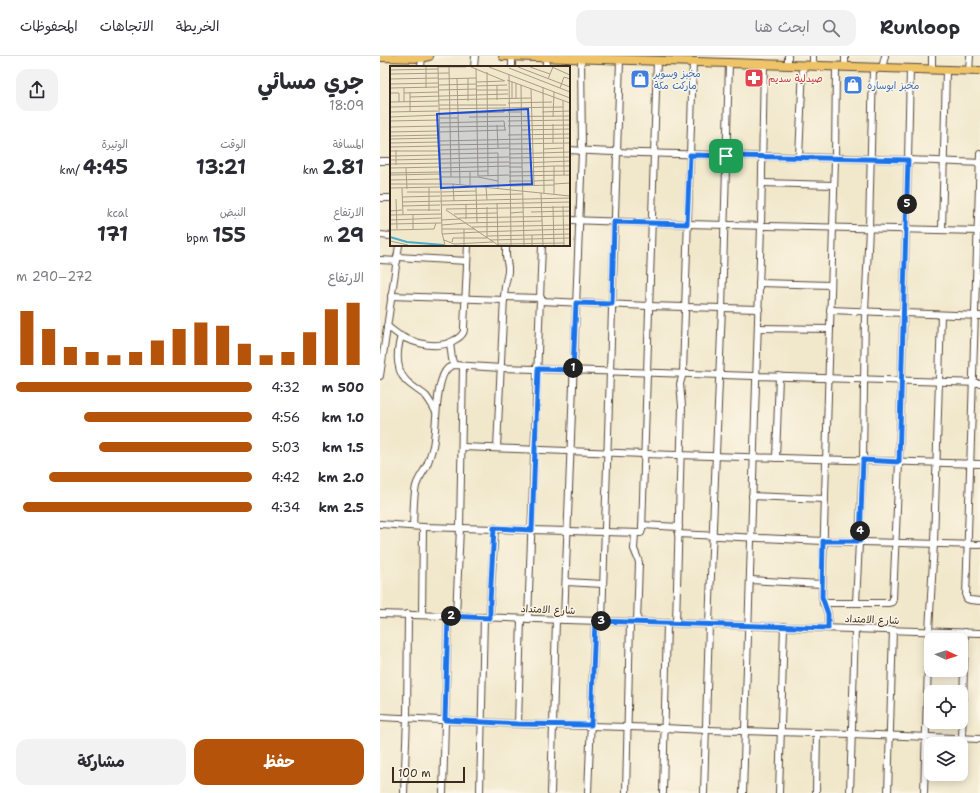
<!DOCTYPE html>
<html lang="ar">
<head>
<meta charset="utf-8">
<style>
  :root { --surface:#fff; --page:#f2f2f3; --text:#2b2b33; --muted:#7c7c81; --line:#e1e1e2; --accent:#b45309 }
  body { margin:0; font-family:"Shantell Sans","Playpen Sans Arabic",sans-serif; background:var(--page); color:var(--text); direction:rtl; height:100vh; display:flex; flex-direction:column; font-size:15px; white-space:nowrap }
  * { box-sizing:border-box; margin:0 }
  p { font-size:13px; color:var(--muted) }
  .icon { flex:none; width:22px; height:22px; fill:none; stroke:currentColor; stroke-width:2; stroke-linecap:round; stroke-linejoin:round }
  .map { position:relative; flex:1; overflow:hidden; direction:ltr }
  .side { display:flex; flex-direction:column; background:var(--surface); width:380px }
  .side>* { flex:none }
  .needle { width:26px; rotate:93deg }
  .controls { position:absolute; left:544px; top:577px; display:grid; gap:8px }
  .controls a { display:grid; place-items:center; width:44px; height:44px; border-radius:8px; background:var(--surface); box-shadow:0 2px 10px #0003; font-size:20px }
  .scale { position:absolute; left:12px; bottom:10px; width:73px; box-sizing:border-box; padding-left:4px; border:2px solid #3b2a1e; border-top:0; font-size:11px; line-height:14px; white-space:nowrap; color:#3b2a1e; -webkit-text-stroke:3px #fcf5e5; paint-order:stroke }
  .pin { position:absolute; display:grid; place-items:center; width:34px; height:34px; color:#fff; margin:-17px; border-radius:8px; box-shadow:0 2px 6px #0006 }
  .km { position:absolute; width:20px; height:20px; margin:-10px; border-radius:50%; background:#222; color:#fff; font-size:11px; line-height:20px; text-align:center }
  .round { display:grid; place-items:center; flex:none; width:42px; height:42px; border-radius:12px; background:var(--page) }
  .head { display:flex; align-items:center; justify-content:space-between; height:68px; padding:0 16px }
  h1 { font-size:22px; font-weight:700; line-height:30px }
  .metrics { display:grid; grid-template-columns:repeat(3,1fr); gap:6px; height:68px; padding:4px 16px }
  .metrics div { display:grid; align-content:center }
  .metrics b { font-size:20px; font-weight:700 }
  .metrics small { font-size:11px; font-weight:400 }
  .metrics p { font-size:11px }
  .chart { height:112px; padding:8px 16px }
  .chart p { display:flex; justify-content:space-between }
  .chart svg { width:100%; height:72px; margin-top:4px; stroke:var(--accent); stroke-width:6 }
  .cta { display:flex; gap:8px; margin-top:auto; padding:8px 16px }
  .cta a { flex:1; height:46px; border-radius:12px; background:var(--accent); color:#fff; font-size:16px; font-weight:700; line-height:46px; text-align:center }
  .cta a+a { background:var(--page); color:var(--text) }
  ul { padding:0 16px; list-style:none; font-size:13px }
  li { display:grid; grid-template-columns:64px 48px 1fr; align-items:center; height:30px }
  li i { height:10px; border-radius:5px; background:var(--accent) }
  header { display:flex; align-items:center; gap:24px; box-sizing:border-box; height:56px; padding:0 20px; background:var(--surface); border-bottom:1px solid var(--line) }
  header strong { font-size:19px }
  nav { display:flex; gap:22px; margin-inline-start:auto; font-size:14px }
  .search { width:280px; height:36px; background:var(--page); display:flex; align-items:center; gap:10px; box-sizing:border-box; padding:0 14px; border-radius:12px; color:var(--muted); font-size:15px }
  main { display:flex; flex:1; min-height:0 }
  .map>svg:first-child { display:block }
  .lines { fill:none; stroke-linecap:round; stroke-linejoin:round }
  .minor-casing { stroke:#564638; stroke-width:8 }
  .major-casing { stroke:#564638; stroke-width:10 }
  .minor { stroke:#fff; stroke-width:6 }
  .major { stroke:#efc469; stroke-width:8 }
  .route-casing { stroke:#fff; stroke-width:8 }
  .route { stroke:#1a73e8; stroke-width:5 }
  .labels { text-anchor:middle; stroke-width:3; stroke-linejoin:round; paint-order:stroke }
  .shop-label { font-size:10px; fill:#366cbe; stroke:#fcf5e5; text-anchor:start }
  .health-label { font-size:10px; fill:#be3a42; stroke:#fcf5e5; text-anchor:start }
  .street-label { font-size:10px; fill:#3b2a1e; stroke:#fcf5e5 }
  .inset-river { fill:none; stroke:#49aec9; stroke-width:2 }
  .inset-road { fill:none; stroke:#a89c86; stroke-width:1 }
  .view { fill:#1d4ed8; fill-opacity:0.15; stroke:#1d4ed8; stroke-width:2 }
  .inset-edge { fill:none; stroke:#3b2a1e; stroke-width:2 }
</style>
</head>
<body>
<header>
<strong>Runloop</strong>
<div class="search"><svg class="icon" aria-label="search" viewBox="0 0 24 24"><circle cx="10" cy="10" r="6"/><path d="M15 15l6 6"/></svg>ابحث هنا</div>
<nav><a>الخريطة</a><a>الاتجاهات</a><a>المحفوظات</a></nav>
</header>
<main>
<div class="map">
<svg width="600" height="737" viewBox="0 0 600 737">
  <rect width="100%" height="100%" fill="#fcf5e5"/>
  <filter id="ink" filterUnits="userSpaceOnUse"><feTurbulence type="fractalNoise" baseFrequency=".025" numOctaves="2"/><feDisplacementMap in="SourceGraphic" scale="8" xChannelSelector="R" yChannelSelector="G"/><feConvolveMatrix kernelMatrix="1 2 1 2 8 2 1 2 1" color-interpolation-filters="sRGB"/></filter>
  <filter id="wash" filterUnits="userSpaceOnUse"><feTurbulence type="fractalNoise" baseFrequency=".012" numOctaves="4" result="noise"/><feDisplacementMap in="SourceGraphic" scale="16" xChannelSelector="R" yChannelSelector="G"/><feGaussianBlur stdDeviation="0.9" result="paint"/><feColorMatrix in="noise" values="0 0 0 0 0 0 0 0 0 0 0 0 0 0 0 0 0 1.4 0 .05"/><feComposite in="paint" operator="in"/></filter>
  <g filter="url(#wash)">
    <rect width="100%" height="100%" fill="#f1e8cc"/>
  </g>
  <g filter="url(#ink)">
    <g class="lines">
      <g class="minor-casing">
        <g id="minor">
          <polyline points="408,9 408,0"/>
          <polyline points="433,10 433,0"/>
          <polyline points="41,11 42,0"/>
          <polyline points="94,11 95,0"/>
          <polyline points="132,11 132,0"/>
          <polyline points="166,11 166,1"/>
          <polyline points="465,11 465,0"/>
          <polyline points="502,12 505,0"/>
          <polyline points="552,13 552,0"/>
          <polyline points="589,15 590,0"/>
          <path d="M189 94C326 101 463 100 600 107"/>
          <polyline points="600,98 586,541 587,543 590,544 600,545"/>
          <polyline points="419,101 423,10"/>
          <polyline points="0,105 11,105"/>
          <polyline points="382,127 454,129"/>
          <polyline points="0,142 11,142"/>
          <polyline points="189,164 307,168 600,175"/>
          <polyline points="562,174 566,14"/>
          <polyline points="0,179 11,180"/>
          <polyline points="17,201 87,205"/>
          <polyline points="0,204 17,205"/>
          <polyline points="379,227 451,229"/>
          <polyline points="11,240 124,244"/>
          <polyline points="124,241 161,242"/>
          <polyline points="161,245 268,250 379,253"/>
          <polyline points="450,254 600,260"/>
          <path d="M7 270C12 274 17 278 22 281 38 288 58 293 73 285 77 283 81 281 83 277 84 276 84 273 84 271L88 189"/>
          <polyline points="378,272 450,273"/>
          <path d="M21 280C16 297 15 318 31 329 36 333 41 336 46 340 50 345 53 351 56 356"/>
          <polyline points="70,287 72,303 74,309"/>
          <polyline points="0,320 19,189"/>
          <polyline points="82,391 264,398 600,408"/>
          <polyline points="117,392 124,241 125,230 128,216 128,211 126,200 126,189"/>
          <polyline points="396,402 399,320"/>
          <polyline points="372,440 445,443"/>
          <polyline points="0,468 43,471 261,477 262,474 277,4"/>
          <polyline points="262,469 299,471"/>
          <path d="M33 470C34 457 33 443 36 430 38 423 43 417 46 411 49 405 51 397 53 390 57 372 55 323 68 312 69 312 73 309 74 309L121 312 600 327"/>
          <polyline points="255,477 254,493 258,503 259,507 257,566"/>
          <polyline points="298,478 443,485 600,489"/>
          <polyline points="370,524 442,528"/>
          <polyline points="186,526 223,528"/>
          <polyline points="443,547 508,547 512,546 513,543 519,406 528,104 530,12"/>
          <polyline points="476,547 483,405 485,255 489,172 493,12"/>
          <polyline points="0,558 600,577"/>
          <polyline points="42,559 43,471"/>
          <polyline points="76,560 80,472 83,310"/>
          <polyline points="110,562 110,545 115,472"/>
          <polyline points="148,563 162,189"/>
          <polyline points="184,564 202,94 201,0"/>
          <polyline points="222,565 240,4"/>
          <polyline points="296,567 302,350 300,328 303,317 313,6"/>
          <polyline points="448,572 448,558 442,541 455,103 456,11"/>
          <polyline points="0,661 138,668 173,669 176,564"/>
          <polyline points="138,668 141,563"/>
          <polyline points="582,682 585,576"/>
          <polyline points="24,737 27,662 28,558"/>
          <polyline points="63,737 68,560"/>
          <polyline points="100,737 104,561"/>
          <polyline points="171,737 173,669 284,672 326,674 472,678 600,683"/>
          <polyline points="208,737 215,565"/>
          <polyline points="246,737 250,566"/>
          <polyline points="283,737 287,567"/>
          <polyline points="324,737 329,568 342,252 349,7"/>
          <polyline points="363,737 381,170 384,8"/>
          <polyline points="399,737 404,570"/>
          <polyline points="436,737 437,677"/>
          <polyline points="470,737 475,573"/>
          <polyline points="508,737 513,574"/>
          <polyline points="544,737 549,575 554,487 561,259"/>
        </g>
      </g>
      <g class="major-casing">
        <g id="major">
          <polyline points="123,0 600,15"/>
          <polyline points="0,1 42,2 49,0"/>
        </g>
      </g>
      <use href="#minor" class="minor"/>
      <use href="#major" class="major"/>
    </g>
  </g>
  <g class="lines" filter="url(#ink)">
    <g class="route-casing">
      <polygon id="route" points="310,99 528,104 519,406 483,404 480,485 443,485 442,541 448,558 448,572 215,565 211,669 138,668 65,664 68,560 110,562 110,545 114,472 152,474 158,313 193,314 196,247 232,248 234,166 307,168"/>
    </g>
    <use href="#route" class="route"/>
  </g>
  <defs>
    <g id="pharmacy-square" transform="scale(1)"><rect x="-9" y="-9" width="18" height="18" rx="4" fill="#e0444e" stroke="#fcf5e5"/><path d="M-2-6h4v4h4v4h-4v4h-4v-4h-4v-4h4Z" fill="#fff"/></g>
    <g id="shop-square" transform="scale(1)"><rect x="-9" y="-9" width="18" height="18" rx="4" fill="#3f7fe0" stroke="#fcf5e5"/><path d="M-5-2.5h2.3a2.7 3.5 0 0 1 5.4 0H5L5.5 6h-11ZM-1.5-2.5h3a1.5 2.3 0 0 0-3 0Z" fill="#fff"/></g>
  </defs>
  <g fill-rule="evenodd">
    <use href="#pharmacy-square" x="374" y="22"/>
    <use href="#shop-square" x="260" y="23"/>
    <use href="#shop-square" x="473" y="29"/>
  </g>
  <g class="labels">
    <g class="shop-label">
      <text x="274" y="21">مخبز وسوبر<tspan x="274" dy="12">ماركت مكة</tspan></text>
      <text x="487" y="33">مخبز ابوساره</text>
    </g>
    <g class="health-label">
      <text x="388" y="26">صيدلية سديم</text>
    </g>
    <g class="street-label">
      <text transform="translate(168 553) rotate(2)" y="4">شارع الامتداد</text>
      <text transform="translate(492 563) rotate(2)" y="4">شارع الامتداد</text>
    </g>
  </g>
  <g transform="translate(10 10)">
    <rect width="180" height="180" fill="#f1e8cc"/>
    <path class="inset-river" d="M0 171 17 176 54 179"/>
    <path class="inset-road" d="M36 1V22M48 1H76M48 1 52 167 55 179M59 1 61 111M81 1 115 15M99 1 180 32M128 1 180 21M140 1 160 8M162 1 180 9M86 2 88 110M119 2 180 26M0 4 48 3M97 6 98 110M0 8 59 7M119 9 121 179M78 12V35M0 13 48 12M48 13 86 12M67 13 70 118M158 13 163 1M117 14 180 37M86 16 114 15M122 16V33M126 17V33M0 18 48 17M49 19 86 18M107 19V34M131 19 132 97 180 95M86 20 117 19M153 21 154 127M0 22 48 21M14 22V36M170 22 174 11 180 13M141 23 144 119M49 24 87 23M87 24H118M20 26V45M0 27H9V36M14 27 48 26M20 31 118 28M48 34 141 32M173 35 174 109M0 36 48 35M118 37 162 36M49 39H116M0 41 48 40M49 43 173 41M0 46 48 45M118 46H131M152 46 180 45M49 48 114 46V42M0 51 49 49M79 51 180 50M163 51 164 26M49 52H68M0 55 49 54M118 55 180 54M49 57 114 55 115 64M163 58V77M107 59 108 82M118 60 180 59M0 61 49 60M49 61 115 60M131 64 180 63M0 66 49 65M49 66 116 64M118 69 180 68M0 70 49 69M0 73 49 72M49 75 180 72M0 77 49 76M50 79 180 77M0 81 49 80M119 83H142M153 83 173 82M6 84V99M49 84 119 82M0 85H49M50 88 108 87V122M119 88 180 86M0 90 49 89M119 92 180 91M50 93 119 91M0 94 49 93M119 97H132L134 179M0 98 119 96M119 101H132M143 101 164 100M0 102 50 101M16 102 17 123M50 102 119 100M80 106V119M119 106 180 105M0 107 98 105M0 109 50 108M88 110 119 109M119 110 180 109M50 111H88M88 111 108 115M0 114 50 113M119 115H143M144 115 164 114M0 118H63L180 130M63 118 64 135M164 118 180 117M86 120 87 157M120 120 164 119M96 121 97 134M0 122 50 121M12 122 13 149M39 122V145M17 126H50M51 126 86 125M151 127 153 179M164 128V100H180M51 130 132 128M12 131 50 130M6 133 7 163M12 136 180 132M107 137 108 179M76 138V153M51 139 180 136M12 140 50 139M163 140 164 179M173 140 174 179M56 143 180 141M17 144H50M56 144 108 179M0 145 12 144M141 146 180 145M120 147 133 146M64 148 107 147M0 149 51 148M23 149V163M69 152 180 150M0 154 51 152M51 154 70 153M76 157 152 155M0 158 51 157M52 159 76 157M82 161 180 159M52 163H85M74 163V179M0 164 44 163 46 157M88 166 180 163M52 168 89 166M97 170 142 169M54 174 64 178 103 176M100 174 180 172M0 175 18 179M62 176 63 172H97V141M108 178 174 177M142 179V169L180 168"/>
    <path class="view" d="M138 43 142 118 51 122 47 48Z"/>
    <rect width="180" height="180" class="inset-edge"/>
  </g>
</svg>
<div class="controls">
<a><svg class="needle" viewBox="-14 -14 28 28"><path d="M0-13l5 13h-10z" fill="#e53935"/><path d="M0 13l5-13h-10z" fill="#7c7c81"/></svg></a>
<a><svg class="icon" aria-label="locate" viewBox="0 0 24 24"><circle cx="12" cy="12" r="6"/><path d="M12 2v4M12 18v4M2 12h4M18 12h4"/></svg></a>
<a><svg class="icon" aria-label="layers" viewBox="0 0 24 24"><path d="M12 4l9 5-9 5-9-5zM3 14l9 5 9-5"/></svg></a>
</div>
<div class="scale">100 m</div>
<div class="pin" style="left:346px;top:100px;background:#1e9e55"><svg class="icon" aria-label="arrive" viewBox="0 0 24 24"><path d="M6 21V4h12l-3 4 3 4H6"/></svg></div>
<b class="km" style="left:193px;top:312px">1</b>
<b class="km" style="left:71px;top:560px">2</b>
<b class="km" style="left:221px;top:565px">3</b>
<b class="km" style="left:480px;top:475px">4</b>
<b class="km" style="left:527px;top:148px">5</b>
</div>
<section class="side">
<div class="head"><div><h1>جري مسائي</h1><p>18:09</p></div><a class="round"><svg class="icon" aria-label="share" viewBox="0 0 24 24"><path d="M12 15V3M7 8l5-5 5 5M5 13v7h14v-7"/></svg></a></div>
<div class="metrics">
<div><p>المسافة</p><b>2.81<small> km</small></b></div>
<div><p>الوقت</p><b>13:21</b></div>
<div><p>الوتيرة</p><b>4:45<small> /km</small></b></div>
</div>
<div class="metrics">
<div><p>الارتفاع</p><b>29<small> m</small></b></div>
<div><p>النبض</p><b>155<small> bpm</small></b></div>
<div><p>kcal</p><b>171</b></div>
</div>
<div class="chart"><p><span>الارتفاع</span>272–290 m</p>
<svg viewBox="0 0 160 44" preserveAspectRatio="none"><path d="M5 44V11M15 44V22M25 44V33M35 44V36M45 44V38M55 44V36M65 44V29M75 44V22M85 44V18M95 44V20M105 44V31M115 44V38M125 44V36M135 44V24M145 44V10M155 44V6"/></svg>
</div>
<ul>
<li><b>500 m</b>4:32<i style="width:100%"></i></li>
<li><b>1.0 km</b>4:56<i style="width:71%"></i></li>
<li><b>1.5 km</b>5:03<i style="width:65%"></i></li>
<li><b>2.0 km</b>4:42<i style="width:86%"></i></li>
<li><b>2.5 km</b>4:34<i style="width:97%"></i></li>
</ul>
<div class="cta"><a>حفظ</a><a>مشاركة</a></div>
</section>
</main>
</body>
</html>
